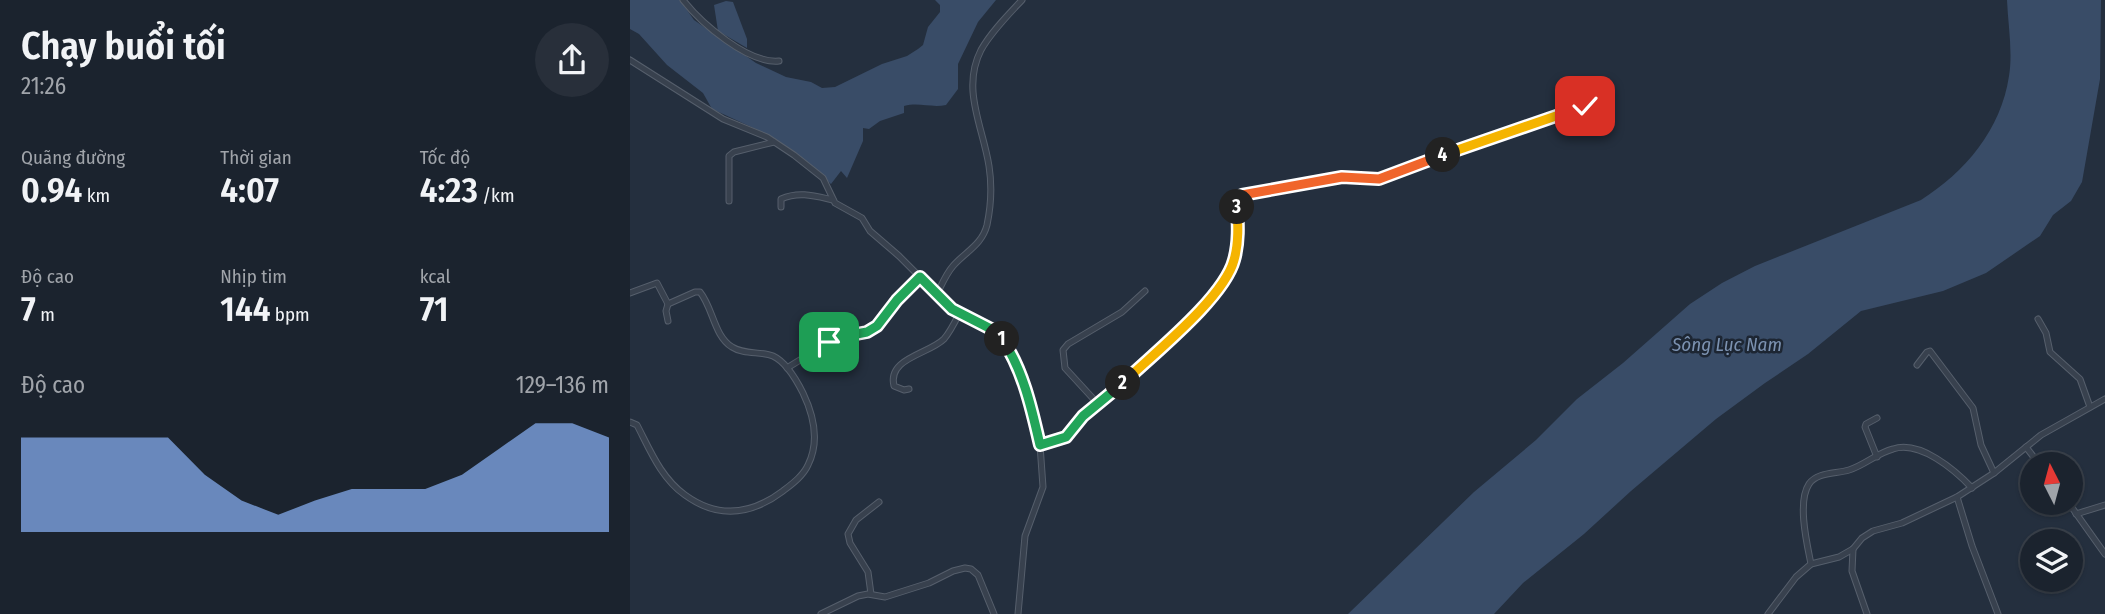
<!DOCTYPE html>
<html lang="vi">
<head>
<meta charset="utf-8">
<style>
  :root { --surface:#1b232e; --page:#282f3a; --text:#f1f3f6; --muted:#a0a4aa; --line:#39404a; --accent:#8ab4f8 }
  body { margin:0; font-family:"Fira Sans Condensed",sans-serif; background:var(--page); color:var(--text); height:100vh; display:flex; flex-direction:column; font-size:26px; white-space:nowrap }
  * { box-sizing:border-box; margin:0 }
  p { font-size:23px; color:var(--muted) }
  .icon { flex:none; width:38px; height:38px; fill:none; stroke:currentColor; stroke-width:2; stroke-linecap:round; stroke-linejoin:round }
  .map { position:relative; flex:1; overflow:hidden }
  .side { display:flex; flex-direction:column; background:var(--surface); width:630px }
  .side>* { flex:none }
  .needle { width:46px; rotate:354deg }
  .fabs { position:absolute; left:1390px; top:452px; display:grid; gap:14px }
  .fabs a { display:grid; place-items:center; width:63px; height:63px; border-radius:50%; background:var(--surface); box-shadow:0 2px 5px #0004,0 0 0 2px var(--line); font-size:35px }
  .pin { position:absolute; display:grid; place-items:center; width:60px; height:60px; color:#fff; margin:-30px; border-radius:14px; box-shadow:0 4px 10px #0006 }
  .km { position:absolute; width:35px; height:35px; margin:-18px; border-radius:50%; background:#222; color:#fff; font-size:19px; line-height:35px; text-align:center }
  .round { display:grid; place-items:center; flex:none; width:74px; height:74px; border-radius:37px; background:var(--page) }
  .overview { display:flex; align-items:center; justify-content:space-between; height:119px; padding:0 21px }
  h1 { font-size:38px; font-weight:600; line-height:52px }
  .figures { display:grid; grid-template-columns:repeat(3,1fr); gap:10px; height:119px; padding:7px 21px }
  .figures div { display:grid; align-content:center }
  .figures b { font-size:35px; font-weight:600 }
  .figures small { font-size:19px; font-weight:400 }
  .figures p { font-size:19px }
  .chart { height:196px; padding:14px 21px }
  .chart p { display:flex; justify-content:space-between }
  .chart svg { width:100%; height:126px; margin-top:7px; fill:var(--accent); opacity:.7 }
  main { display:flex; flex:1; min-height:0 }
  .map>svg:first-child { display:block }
  .water { fill:#394c67 }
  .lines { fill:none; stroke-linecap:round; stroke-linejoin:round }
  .minor-casing { stroke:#565f6c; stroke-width:7 }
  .minor { stroke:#38414e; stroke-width:5 }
  .split-1-casing { stroke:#fff; stroke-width:14 }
  .split-2-casing { stroke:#fff; stroke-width:14 }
  .split-3-casing { stroke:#fff; stroke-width:14 }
  .split-4-casing { stroke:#fff; stroke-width:14 }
  .split-5-casing { stroke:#fff; stroke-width:14 }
  .split-1 { stroke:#22a559; stroke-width:9 }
  .split-2 { stroke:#22a559; stroke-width:9 }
  .split-3 { stroke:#f5b400; stroke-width:9 }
  .split-4 { stroke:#f0652b; stroke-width:9 }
  .split-5 { stroke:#f5b400; stroke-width:9 }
  .labels { text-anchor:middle; stroke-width:5; stroke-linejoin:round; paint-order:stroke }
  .water-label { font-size:19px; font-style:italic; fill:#7c92b1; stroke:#1d2633 }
</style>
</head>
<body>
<main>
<section class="side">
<div class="overview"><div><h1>Chạy buổi tối</h1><p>21:26</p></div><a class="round"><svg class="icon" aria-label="share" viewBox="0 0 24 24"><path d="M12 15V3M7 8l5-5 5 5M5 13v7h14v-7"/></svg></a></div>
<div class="figures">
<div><p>Quãng đường</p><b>0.94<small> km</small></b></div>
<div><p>Thời gian</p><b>4:07</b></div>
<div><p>Tốc độ</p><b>4:23<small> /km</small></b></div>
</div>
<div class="figures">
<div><p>Độ cao</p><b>7<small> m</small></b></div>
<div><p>Nhịp tim</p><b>144<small> bpm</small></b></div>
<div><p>kcal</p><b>71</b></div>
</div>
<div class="chart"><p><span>Độ cao</span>129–136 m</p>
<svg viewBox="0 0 160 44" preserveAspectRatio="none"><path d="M0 44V11L10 11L20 11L30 11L40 11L50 24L60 33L70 38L80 33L90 29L100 29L110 29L120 24L130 15L140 6L150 6L160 11V44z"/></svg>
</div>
</section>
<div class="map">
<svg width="1475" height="614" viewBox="0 0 1475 614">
  <rect width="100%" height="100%" fill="#242f3e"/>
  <g class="water">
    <path d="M0 0H50L64 20 126 63 156 77 181 82 192 88 205 87 252 64 277 56 288 49 293 45 298 27 310 12V5L305 0H366L348 22 328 64V89L316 105C301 108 289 102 274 106V113L250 121 239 129 233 128V141L217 178 211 171 201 184 181 166 130 131 82 109 73 93 37 65 9 34 0 29Z"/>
    <path d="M1377 0H1471L1470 79 1452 182 1441 201 1423 215 1410 236 1356 273 1313 291 1231 311 1178 354 1135 383 1086 419 1001 491 954 534 893 583 864 614H718L844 492 906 440 947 399 993 363 1060 304 1092 283 1125 266 1291 200C1335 172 1371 130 1379 76 1383 52 1378 25 1377 0Z"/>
    <polygon points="96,1 103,2 117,39 117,48 88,31 84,5"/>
  </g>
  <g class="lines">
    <g class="minor-casing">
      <g id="minor">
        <path d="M53 0C71 23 118 64 149 61"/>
        <path d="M392 0C378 15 361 32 351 50 331 89 353 127 359 166 362 185 361 206 357 225 352 245 335 252 323 266 316 274 312 284 307 294L329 314 363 330 381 352 405 423 410 445 436 437 453 417 479 395 583 297C610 262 608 243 607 200L612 195 712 177 749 179 762 176 955 105 964 109"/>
        <polyline points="0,60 93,119 137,137 164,155 193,178 205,203 232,218 240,231 269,256 307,294"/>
        <polyline points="99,201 99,156 104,152 144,142"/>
        <path d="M151 207V199C169 191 185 196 203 200"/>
        <path d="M0 293 27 283 38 304 65 292H70C83 308 84 336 102 347 114 355 131 351 143 356 156 362 167 381 173 393 184 416 190 441 178 465 173 476 162 484 153 491 121 515 88 519 55 495 31 478 20 450 7 425L0 422"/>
        <polyline points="38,304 36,311 38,321"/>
        <polyline points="1408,319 1416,333 1420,352 1450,379 1460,407"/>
        <polyline points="1287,365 1297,352 1300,351 1343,408 1351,445 1364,473"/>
        <polyline points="157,368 204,339 242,330 251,323 267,300 290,277"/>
        <path d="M279 389 274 390 264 386C257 358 299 354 314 339 320 332 325 322 329 314"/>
        <polyline points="469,405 435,368 433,350 438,344 492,312 515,291"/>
        <polyline points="1396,447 1409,464"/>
        <polyline points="1247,457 1235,427 1236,424 1247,418"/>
        <polyline points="1327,497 1342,546 1368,614"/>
        <polyline points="1438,502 1475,554"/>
        <polyline points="1446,514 1475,505"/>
        <polyline points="1223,549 1222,571 1237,614"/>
        <path d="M1181 564C1177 544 1167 502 1179 484 1187 472 1206 474 1219 470 1235 465 1247 453 1263 449 1290 440 1325 470 1342 488"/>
        <polyline points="241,594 238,572 220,543 218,534 226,520 249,502"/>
        <polyline points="191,614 228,596 238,594 255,597 299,583 323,571 335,568 341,569 348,575 364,614"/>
        <polyline points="388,614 395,536 413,487 410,445"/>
        <polyline points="1138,614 1166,577 1181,564 1209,557 1223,549 1232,538 1243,531 1272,523 1327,497 1364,473 1411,435 1475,399"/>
      </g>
    </g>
    <use href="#minor" class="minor"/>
  </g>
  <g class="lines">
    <g class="split-1-casing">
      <polyline id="split-1" points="199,342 211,337 237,332 247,326 267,300 290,277 322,309 363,330 372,339"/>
    </g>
    <g class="split-2-casing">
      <path id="split-2" d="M372 339C393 369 402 410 410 445L436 437 453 416 493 383"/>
    </g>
    <g class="split-3-casing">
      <path id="split-3" d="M493 383C523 354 594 298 604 260 609 243 608 224 607 207"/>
    </g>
    <g class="split-4-casing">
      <polyline id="split-4" points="607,207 607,200 612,195 712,177 749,179 813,155"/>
    </g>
    <g class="split-5-casing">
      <polyline id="split-5" points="813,155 955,106"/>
    </g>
    <use href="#split-1" class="split-1"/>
    <use href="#split-2" class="split-2"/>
    <use href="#split-3" class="split-3"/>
    <use href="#split-4" class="split-4"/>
    <use href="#split-5" class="split-5"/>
  </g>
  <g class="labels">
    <g class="water-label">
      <text x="1097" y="351">Sông Lục Nam</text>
    </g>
  </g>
</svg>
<div class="fabs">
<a><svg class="needle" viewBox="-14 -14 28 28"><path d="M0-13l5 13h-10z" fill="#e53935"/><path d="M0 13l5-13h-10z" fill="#a0a4aa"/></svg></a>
<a><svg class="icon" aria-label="layers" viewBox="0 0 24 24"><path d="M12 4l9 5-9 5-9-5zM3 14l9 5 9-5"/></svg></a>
</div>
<div class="pin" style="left:199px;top:342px;background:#1e9e55"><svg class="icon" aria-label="arrive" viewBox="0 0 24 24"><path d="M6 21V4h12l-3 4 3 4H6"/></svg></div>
<div class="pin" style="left:955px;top:106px;background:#d93025"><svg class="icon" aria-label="check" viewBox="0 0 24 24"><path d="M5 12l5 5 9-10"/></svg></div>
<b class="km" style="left:372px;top:339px">1</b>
<b class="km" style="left:493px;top:383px">2</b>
<b class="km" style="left:607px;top:207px">3</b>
<b class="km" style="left:813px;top:155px">4</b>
</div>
</main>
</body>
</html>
